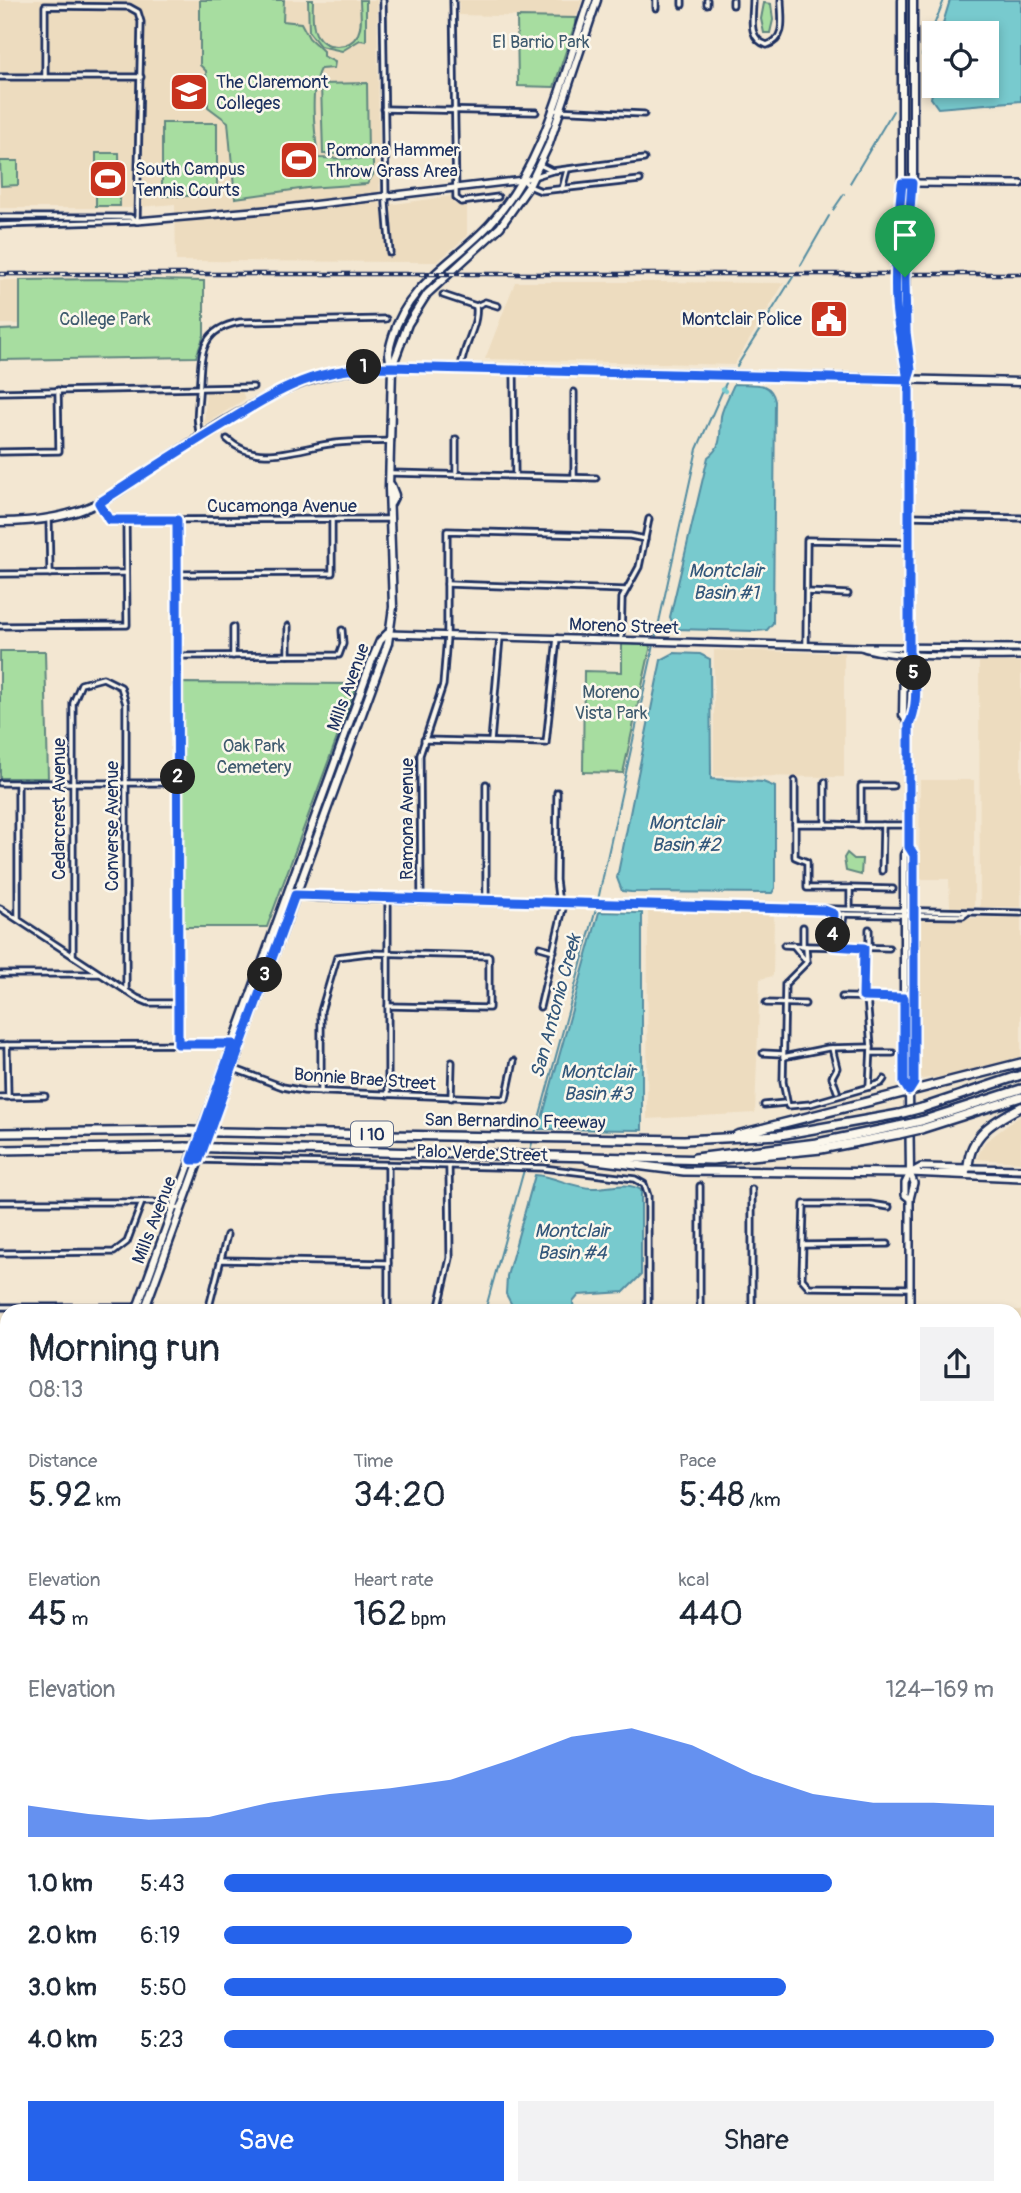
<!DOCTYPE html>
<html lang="en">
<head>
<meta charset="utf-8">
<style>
  :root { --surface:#fff; --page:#f2f2f3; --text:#1f2937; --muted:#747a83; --accent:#2563eb }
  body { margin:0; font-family:Pangolin,sans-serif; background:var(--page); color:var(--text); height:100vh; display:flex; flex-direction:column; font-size:26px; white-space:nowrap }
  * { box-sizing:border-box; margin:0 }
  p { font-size:23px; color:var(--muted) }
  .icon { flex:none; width:38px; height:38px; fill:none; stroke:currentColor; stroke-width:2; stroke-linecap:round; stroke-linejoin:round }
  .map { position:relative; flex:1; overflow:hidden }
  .side { position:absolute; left:0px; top:1304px; width:1022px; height:891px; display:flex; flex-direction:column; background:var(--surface); border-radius:21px 21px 0 0; box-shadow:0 4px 10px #0003 }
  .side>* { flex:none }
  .fabs { position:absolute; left:922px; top:21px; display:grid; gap:14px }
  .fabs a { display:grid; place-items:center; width:77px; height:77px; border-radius:0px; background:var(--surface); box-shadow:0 4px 10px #0003; font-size:35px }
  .pin { position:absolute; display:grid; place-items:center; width:60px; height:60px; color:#fff; margin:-72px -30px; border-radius:50% 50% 50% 0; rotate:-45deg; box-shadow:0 0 7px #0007 }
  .pin .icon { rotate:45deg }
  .km { position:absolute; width:35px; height:35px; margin:-18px; border-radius:50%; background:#222; color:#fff; font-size:19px; line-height:35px; text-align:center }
  .round { display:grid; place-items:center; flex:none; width:74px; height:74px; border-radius:0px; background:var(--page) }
  .headline { display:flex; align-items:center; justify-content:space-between; height:119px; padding:0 28px }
  h1 { font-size:38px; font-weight:600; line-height:52px }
  .metrics { display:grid; grid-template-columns:repeat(3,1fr); gap:10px; height:119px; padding:7px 28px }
  .metrics div { display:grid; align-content:center }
  .metrics b { font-size:35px; font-weight:600 }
  .metrics small { font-size:19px; font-weight:400 }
  .metrics p { font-size:19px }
  .chart { height:196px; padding:14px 28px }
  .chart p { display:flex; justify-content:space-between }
  .chart svg { width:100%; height:126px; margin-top:7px; fill:var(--accent); opacity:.7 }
  .cta { display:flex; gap:14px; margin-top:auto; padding:14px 28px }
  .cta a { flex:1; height:80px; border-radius:0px; background:var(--accent); color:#fff; font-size:28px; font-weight:600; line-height:80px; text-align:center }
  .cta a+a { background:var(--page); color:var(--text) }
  ul { padding:0 28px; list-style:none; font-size:23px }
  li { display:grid; grid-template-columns:112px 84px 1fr; align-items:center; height:52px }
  li i { height:18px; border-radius:9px; background:var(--accent) }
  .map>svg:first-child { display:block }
  .built { fill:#eddcbf }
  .green { fill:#a7dda0; stroke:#61867f; stroke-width:2 }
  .water { fill:#78cace; stroke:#538ca1; stroke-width:2 }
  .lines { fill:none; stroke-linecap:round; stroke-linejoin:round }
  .stream { stroke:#538ca1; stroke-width:2 }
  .canal { stroke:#78cace; stroke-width:4.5 }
  .street-casing { stroke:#1b2f5e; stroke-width:9 }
  .secondary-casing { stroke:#1b2f5e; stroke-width:10 }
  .primary-casing { stroke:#1b2f5e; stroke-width:11 }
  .highway-casing { stroke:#1b2f5e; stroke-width:12 }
  .street { stroke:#fbf7ec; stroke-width:3.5 }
  .secondary { stroke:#fbf7ec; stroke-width:5 }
  .primary { stroke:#fbf7ec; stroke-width:6 }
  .highway { stroke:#fbf7ec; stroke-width:7 }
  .rail-casing { stroke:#1b2f5e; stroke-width:4.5 }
  .rail { stroke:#fbf7ec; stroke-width:2; stroke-dasharray:5; stroke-linecap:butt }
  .highway-bridge-casing { stroke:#1b2f5e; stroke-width:12; stroke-linecap:butt }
  .highway-bridge { stroke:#fbf7ec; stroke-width:7 }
  .route-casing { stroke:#fff; stroke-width:14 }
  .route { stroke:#2563eb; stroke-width:9 }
  .labels { text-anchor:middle; stroke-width:5; stroke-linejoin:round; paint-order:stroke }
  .shield { fill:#fbf7ec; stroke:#5e6b89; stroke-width:2 }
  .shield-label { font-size:16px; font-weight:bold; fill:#1b2f5e }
  .park-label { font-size:18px; fill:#3e5a6e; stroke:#fbf7ec }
  .poi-label { font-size:18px; fill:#1b2f5e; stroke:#fbf7ec; text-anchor:start }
  .street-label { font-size:18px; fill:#1b2f5e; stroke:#fbf7ec }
  .water-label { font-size:19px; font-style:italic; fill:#32567a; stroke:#fbf7ec }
</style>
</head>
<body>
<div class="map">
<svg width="1021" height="2193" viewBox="0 0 1021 2193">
  <rect width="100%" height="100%" fill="#f3e7d2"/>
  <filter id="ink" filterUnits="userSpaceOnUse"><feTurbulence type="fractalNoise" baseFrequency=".0143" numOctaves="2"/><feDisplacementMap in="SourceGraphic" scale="14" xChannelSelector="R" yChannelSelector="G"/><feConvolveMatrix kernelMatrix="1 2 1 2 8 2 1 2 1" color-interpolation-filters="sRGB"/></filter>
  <g filter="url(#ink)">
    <g class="built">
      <polygon points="0,0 377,0 380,206 452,196 454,204 467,204 467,236 437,262 176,261 175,204 128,208 0,208"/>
      <polygon points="459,0 582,0 576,18 459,15"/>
      <rect x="0" y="280" width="20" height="44"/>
      <polygon points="515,282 649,282 784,283 734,365 485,359"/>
      <polygon points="242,391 245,399 204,425 206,392"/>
      <polygon points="714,650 844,653 844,777 714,776"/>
      <polygon points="979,662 1021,662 1021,907 980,907"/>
      <polygon points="920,780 974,780 974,907 950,907 949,879 919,879"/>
      <polygon points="648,911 774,914 773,976 760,979 755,1113 647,1119"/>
      <polygon points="1021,917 1021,1059 965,1074 922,1079 919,1074 918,1025 918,923 923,919"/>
      <polygon points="1021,1115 1021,1162 976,1159 985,1142"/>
      <polygon points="1010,1310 1021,1310 1021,1435 1015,1435 1015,1311"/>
      <rect x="1015" y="1835" width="6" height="122"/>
      <rect x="163" y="2188" width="92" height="5"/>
    </g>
    <g class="green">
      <path d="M200 0H284L283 21 301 23 309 38 323 51V56L335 62 334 68 320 69C309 90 315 134 318 158L370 159 373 162V175L367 184 307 188 235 198 228 122 208 107 206 71 200 65Z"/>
      <path d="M308 0H313C313 10 311 24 316 34 325 50 349 50 358 34 363 24 360 11 360 0H366V41L360 40 342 51 320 46 309 32Z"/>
      <polygon points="764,3 771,4 773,20 770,33 764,33 761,19"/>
      <polygon points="517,17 577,18 554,87 518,86"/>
      <polygon points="367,83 368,154 323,154 321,84"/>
      <rect x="162" y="123" width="55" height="73"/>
      <polygon points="96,153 119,153 120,206 96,206"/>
      <polygon points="0,161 18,161 18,185 1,186"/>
      <polygon points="107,279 204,281 204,335 196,357 0,360 0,330 20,329 20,280"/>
      <polygon points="622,644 651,645 623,773 583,772 584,671 622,672"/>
      <polygon points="0,651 45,651 48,778 0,778"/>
      <polygon points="183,683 357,684 267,927 183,927"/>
      <polygon points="847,853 854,859 862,859 861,875 846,871 844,858"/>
      <polygon points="74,2188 163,2188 163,2193 70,2193"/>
    </g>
    <g class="water">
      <polygon points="950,0 1021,0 1021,101 938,108 931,98 934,83 934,86 987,86 987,33 960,33 961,29 943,23"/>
      <path d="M734 384C753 385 771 380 775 401L773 623 767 630 755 631 675 629 670 617 708 457C724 445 719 433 721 416 723 406 730 394 734 384Z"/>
      <polygon points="674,653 700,654 710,659 711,779 763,782 775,787 775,888 772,893 631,892 622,891 617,878 661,660"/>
      <polygon points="599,912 642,913 642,1130 539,1129"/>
      <path d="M535 1175C555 1176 572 1188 593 1188 610 1188 627 1181 641 1190V1275L624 1292 579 1295 573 1302 574 1311H515L506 1294 507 1276Z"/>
    </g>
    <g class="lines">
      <g class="stream">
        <polyline points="922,55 944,0"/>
        <polyline points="850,183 893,111"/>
        <polyline points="833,210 844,194"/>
        <polyline points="801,265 829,216"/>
        <polyline points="737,366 793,277"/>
        <polyline points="535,1133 596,909 697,449 726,383"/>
        <polyline points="529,1154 533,1139"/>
        <polyline points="485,1311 527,1159"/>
        <polyline points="68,2193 71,2188"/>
      </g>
      <polyline class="canal" points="723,389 725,391"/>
      <g class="street-casing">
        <g id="street">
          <polyline points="383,0 386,204 390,253"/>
          <polyline points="453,0 456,198 461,202 498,197"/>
          <polyline points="707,0 707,4"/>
          <polyline points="733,0 733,5"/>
          <path d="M753 0C753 17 747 39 767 45 787 39 781 17 781 0"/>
          <polyline points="682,5 682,0"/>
          <polyline points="656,8 656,0"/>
          <polyline points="0,77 141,77"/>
          <polyline points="45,77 45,6 129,7 138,12 141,22 137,221"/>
          <polyline points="384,109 536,112"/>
          <polyline points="552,110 644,114"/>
          <polyline points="540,165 552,171"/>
          <polyline points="640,180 541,191 529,186 523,180 552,171 644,159"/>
          <polyline points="562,189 567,170"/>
          <polyline points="0,217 130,217 137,221"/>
          <polyline points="0,225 137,221"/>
          <polyline points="443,295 476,306 485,302 498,306"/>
          <path d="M461 368C462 347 479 326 476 306"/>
          <polyline points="514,370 515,476"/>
          <polyline points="0,392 253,387"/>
          <path d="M201 437C195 422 198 409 199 394 202 359 196 330 240 322L386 319"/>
          <path d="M227 439C258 468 299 447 336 443 354 441 373 442 391 441"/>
          <polyline points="456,439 456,475"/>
          <polyline points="0,452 59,451 58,390"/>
          <polyline points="392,473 596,478"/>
          <polyline points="574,477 574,392"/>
          <polyline points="99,503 109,520 390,519"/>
          <polyline points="909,516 1021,518"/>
          <polyline points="49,519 50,574"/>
          <polyline points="177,520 178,1044"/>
          <polyline points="0,574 126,573"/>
          <polyline points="178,574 332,573 332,520"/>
          <polyline points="447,584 625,590"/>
          <polyline points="807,592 848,594"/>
          <polyline points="0,626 127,625 126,520"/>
          <polyline points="288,626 288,655"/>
          <polyline points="621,640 622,598 639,567 649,519"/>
          <polyline points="806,645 807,540 909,542"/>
          <polyline points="178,656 339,655 343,644 342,630"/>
          <polyline points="233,656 233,627"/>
          <polyline points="424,740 546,743 557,638"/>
          <polyline points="491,741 500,637"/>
          <polyline points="795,781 795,824 825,824"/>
          <polyline points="825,782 825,824 861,825"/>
          <polyline points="0,783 178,783"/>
          <polyline points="18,783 18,919"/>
          <polyline points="486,784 486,901"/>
          <polyline points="893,786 861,786 861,825 908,825"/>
          <polyline points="557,792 556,880 559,904"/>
          <polyline points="795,824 795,857 807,862 807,888 850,888"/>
          <polyline points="882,871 883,825"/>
          <polyline points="288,895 318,898 1021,913"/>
          <polyline points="421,900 420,755 443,685 447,636 447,531 630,536 645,539"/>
          <polyline points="0,908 137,998 149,1003 179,1003"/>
          <polyline points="850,908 850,888 893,889"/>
          <polyline points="824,910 834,914 963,916 967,913"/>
          <polyline points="869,929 869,948"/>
          <polyline points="784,945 806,946"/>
          <polyline points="793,945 807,962"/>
          <polyline points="803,946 803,927"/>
          <polyline points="833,946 834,914"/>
          <polyline points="840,946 844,914"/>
          <polyline points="540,947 554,951"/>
          <polyline points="73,956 73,703 81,684 103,678 121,687 126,704 126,991"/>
          <polyline points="807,962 785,984 783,1082 788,1106 810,1104 869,1087 871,1047 867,997"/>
          <polyline points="807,962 806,946 889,948"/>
          <polyline points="0,974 99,974"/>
          <polyline points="842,997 903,998"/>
          <polyline points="863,997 864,948"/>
          <polyline points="766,1003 805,1004"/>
          <polyline points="540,1007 564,904"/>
          <polyline points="0,1045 232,1044"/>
          <polyline points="7,1045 8,1097"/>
          <polyline points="832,1048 837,1068 832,1077 837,1091"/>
          <polyline points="763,1053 783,1054"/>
          <polyline points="871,1053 893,1053"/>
          <polyline points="783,1057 828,1048 871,1047"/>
          <polyline points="232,1068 283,1087 304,1091 506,1099 514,1061"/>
          <polyline points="869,1087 881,1083 884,1079"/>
          <polyline points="321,1092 321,1011 337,957 369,953 489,956 489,1008 388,1006"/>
          <polyline points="388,1095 388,900"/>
          <polyline points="0,1097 45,1096"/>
          <polyline points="451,1098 452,1062"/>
          <polyline points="764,1105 785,1103"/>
          <polyline points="198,1160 543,1168 635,1179 644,1184 648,1196 648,1311"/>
          <polyline points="388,1165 388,1311"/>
          <polyline points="0,1202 154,1202 180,1209"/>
          <polyline points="889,1207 870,1204 804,1204 802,1279 809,1287 910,1288"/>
          <polyline points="803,1245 888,1244"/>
          <polyline points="0,1253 114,1252 127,1242 142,1202"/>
          <polyline points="221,1260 388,1263"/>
          <polyline points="0,1307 138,1307"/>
          <polyline points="208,1311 227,1235"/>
          <polyline points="438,1311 450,1258 449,1166"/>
          <polyline points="700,1311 700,1186"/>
          <polyline points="752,1311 752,1189"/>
          <polyline points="0,1366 7,1366"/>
          <polyline points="0,1435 7,1435"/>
          <polyline points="1015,1481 1021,1481"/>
          <polyline points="0,1502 7,1502"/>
          <polyline points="0,1891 7,1891"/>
          <polyline points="0,2013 7,2013"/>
          <polyline points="1015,2025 1021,2025"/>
          <polyline points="0,2068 7,2068"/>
          <polyline points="0,2147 7,2147"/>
          <polyline points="262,2188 262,2193"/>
          <polyline points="789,2188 789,2193"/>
          <polyline points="977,2188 977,2193"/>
          <polyline points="322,2193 322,2188"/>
          <polyline points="472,2193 472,2188"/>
          <polyline points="527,2193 527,2188"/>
          <polyline points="845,2193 845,2188"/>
        </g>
      </g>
      <g class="secondary-casing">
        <g id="secondary">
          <polyline points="912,183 1021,184"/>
          <polyline points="137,221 277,209 523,180"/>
          <polyline points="387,634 861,647 1021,648"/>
          <path d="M861 647C891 659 984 656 1021 656"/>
          <polyline points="910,1173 921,1167 1021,1169"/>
          <polyline points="910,1173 1021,1178"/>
          <polyline points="940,1173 966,1172 968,1167"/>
          <polyline points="910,1199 905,1195 905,1183 910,1173"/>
          <polyline points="910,1311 910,1199 914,1183 910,1173"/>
          <polyline points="1015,1442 1021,1442"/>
          <polyline points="0,1569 7,1569"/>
          <polyline points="1015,1703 1021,1703"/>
          <polyline points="0,1951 7,1952"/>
          <polyline points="1015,1964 1021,1964"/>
          <polyline points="907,2188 907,2193"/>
          <polyline points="385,2193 385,2188"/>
        </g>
      </g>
      <g class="primary-casing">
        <g id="primary">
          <path d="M902 0V183L896 251V304L909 392V653C918 668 918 709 909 724V847L914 855V1083L909 1091 910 1173"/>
          <path d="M392 367C387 355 389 349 393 336 408 284 455 262 490 224 545 164 563 76 589 0"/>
          <polyline points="908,380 911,370 906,332 905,277 913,174 913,0"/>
          <polyline points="391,503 395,495 391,485"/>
          <path d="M0 522C33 522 68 518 98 503 116 495 132 482 148 471 227 420 294 367 392 367L1021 382"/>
          <polyline points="909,653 904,659 903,715 909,724"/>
          <polyline points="909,1091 904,1083 904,855 909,847"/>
          <polyline points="136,1311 372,660 380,641 387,634"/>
          <polyline points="144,1311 388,643 393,607 389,488 392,367 408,324 427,294 500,227 529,186 549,144 597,0"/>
          <polyline points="0,1683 7,1663"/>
          <polyline points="0,1705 7,1686"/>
        </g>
      </g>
      <g class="highway-casing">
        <g id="highway">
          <polyline points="922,1108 1021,1075"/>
          <polyline points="921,1121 1021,1089"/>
          <polyline points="921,1129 1021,1097"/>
          <polyline points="220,1132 684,1140 780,1135 899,1114"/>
          <polyline points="0,1133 189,1131"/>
          <polyline points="737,1135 1021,1063"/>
          <polyline points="218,1148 712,1160 821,1149 899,1134"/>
          <polyline points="0,1150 186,1147"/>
          <polyline points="695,1158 817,1143 899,1126"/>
          <polyline points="588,1159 684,1171 910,1173"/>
          <path d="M968 1167C970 1134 994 1121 1021 1107"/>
        </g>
      </g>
      <use href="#street" class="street"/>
      <use href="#secondary" class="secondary"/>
      <use href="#primary" class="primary"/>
      <use href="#highway" class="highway"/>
      <g class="rail-casing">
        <polyline id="rail" points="0,274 1021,274"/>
      </g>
      <use href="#rail" class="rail"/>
      <g class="highway-bridge-casing">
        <g id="highway-bridge">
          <polyline points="899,1114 922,1108"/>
          <polyline points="899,1126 921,1121"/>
          <polyline points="189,1131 220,1132"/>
          <polyline points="899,1134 921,1129"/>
          <polyline points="186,1147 218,1148"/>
        </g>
      </g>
      <use href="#highway-bridge" class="highway-bridge"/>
    </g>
  </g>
  <g class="lines" filter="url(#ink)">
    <g class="route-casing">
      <path id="route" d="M905 277 906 332 911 370 908 380 392 367C313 367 282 388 217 428 177 452 138 478 99 503L109 520H177L178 1044H233L192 1160H199L295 895 824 910 834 914 833 946 864 948 863 997 904 998V1083L909 1091 914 1083V855L909 847V724C918 709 918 668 909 653V391C907 363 898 334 896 304 894 264 898 224 902 183H912L905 277"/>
    </g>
    <use href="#route" class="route"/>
  </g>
  <defs>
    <g id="university-square" transform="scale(2.0125)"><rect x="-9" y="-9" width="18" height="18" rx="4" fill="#c8321e" stroke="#fbf7ec"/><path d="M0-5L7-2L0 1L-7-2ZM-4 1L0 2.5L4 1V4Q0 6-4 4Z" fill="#fff"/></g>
    <g id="stadium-square" transform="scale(2.0125)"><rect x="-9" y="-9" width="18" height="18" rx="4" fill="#c8321e" stroke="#fbf7ec"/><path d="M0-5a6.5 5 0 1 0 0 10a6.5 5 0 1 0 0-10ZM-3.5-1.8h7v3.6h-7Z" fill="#fff"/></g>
    <g id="civic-square" transform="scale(2.0125)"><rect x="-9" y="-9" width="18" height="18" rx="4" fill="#c8321e" stroke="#fbf7ec"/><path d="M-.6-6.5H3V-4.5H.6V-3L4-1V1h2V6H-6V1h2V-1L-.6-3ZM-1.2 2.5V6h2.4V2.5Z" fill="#fff"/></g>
  </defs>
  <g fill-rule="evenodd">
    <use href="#university-square" x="189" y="92"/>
    <use href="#stadium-square" x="299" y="160"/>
    <use href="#stadium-square" x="108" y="179"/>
    <use href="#civic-square" x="829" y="319"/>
  </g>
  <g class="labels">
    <rect class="shield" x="351" y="1121.5" width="42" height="25" rx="5"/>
    <g class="shield-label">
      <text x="372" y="1140">I 10</text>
    </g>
    <g class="park-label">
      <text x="541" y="48">El Barrio Park</text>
      <text x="105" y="325">College Park</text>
      <text x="611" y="698">Moreno<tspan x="611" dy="21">Vista Park</tspan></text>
      <text x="254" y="752">Oak Park<tspan x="254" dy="21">Cemetery</tspan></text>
    </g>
    <g class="poi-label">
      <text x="216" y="88">The Claremont<tspan x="216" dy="21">Colleges</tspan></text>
      <text x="326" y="156">Pomona Hammer<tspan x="326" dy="21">Throw Grass Area</tspan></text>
      <text x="135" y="175">South Campus<tspan x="135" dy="21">Tennis Courts</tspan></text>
      <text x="802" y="325" text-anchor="end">Montclair Police</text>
    </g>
    <g class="street-label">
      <text x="282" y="512">Cucamonga Avenue</text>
      <text transform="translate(624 626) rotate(2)" y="6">Moreno Street</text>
      <text transform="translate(348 687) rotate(-70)" y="6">Mills Avenue</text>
      <text transform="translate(59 809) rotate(-90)" y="6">Cedarcrest Avenue</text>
      <text transform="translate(407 819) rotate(-90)" y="6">Ramona Avenue</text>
      <text transform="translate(112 826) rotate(-90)" y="6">Converse Avenue</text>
      <text transform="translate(365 1079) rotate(4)" y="6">Bonnie Brae Street</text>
      <text transform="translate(515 1121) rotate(1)" y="6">San Bernardino Freeway</text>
      <text transform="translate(482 1153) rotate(2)" y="6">Palo Verde Street</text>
      <text transform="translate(154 1220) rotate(-69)" y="6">Mills Avenue</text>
    </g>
    <g class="water-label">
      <text x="726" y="577">Montclair<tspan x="726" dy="22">Basin #1</tspan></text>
      <text x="686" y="829">Montclair<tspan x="686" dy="22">Basin #2</tspan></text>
      <text transform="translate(555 1006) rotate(-75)" y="7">San Antonio Creek</text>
      <text x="598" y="1078">Montclair<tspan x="598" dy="22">Basin #3</tspan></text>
      <text x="572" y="1237">Montclair<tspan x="572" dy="22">Basin #4</tspan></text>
    </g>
  </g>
</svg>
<div class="fabs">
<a><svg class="icon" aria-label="locate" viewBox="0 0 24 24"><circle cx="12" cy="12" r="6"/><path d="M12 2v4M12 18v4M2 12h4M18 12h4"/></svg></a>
</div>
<div class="pin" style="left:905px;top:277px;background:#1e9e55"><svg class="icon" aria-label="arrive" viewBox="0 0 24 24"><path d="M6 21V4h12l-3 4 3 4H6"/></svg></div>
<b class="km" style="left:364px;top:367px">1</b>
<b class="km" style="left:178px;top:777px">2</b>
<b class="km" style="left:265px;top:975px">3</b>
<b class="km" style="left:833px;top:935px">4</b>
<b class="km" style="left:914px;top:673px">5</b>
<section class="side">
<div class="headline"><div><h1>Morning run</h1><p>08:13</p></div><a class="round"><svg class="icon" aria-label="share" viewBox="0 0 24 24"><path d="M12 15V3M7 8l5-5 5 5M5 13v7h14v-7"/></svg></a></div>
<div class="metrics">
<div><p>Distance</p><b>5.92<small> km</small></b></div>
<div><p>Time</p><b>34:20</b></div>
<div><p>Pace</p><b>5:48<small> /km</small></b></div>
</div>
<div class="metrics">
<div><p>Elevation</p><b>45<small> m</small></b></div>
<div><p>Heart rate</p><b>162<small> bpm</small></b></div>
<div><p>kcal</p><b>440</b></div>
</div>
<div class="chart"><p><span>Elevation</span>124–169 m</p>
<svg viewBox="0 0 160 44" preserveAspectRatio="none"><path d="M0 44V33L10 36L20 38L30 37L40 32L50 29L60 27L70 24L80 17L90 9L100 6L110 12L120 22L130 29L140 32L150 32L160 33V44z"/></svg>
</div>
<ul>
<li><b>1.0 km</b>5:43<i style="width:79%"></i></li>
<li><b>2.0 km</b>6:19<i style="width:53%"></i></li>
<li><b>3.0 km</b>5:50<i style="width:73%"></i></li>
<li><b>4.0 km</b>5:23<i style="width:100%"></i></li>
</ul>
<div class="cta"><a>Save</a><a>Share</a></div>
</section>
</div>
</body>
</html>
